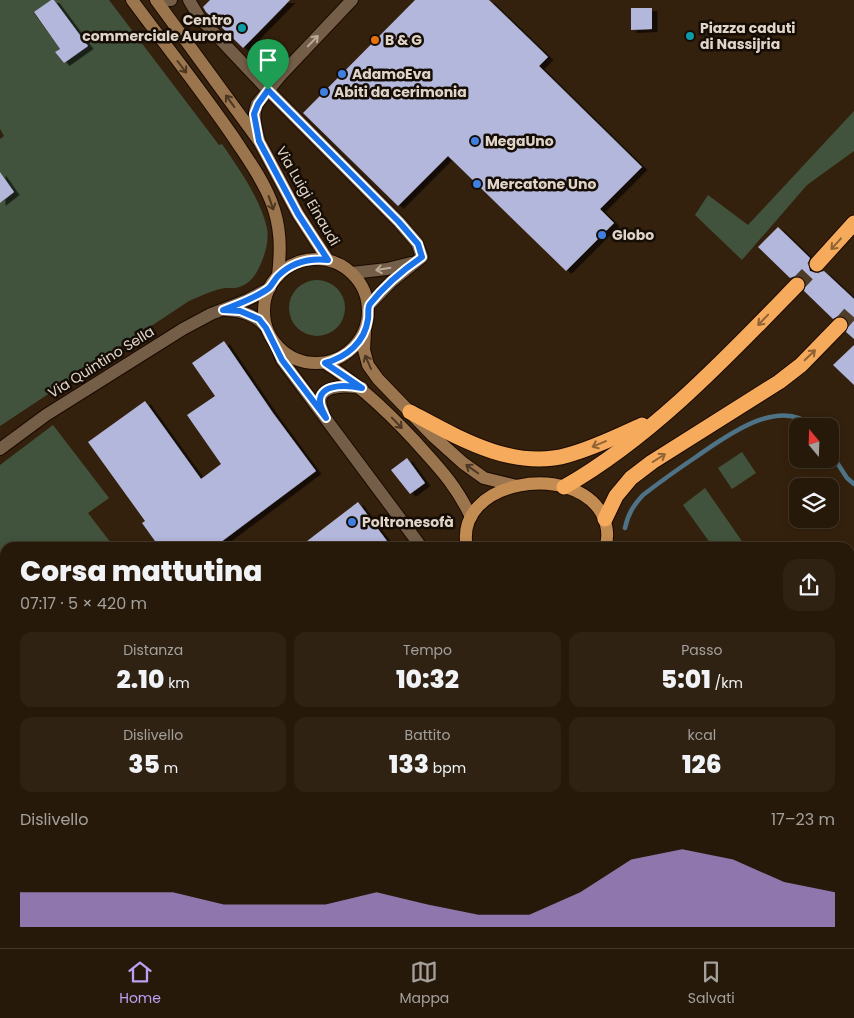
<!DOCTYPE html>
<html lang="it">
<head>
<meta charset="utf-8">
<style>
  :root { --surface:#27190a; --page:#2f2213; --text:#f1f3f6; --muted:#a4a09c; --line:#43382b; --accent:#bca0f2 }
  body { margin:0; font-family:Poppins,sans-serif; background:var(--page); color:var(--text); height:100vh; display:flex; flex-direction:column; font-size:19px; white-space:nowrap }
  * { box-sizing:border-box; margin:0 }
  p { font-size:16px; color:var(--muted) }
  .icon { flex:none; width:28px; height:28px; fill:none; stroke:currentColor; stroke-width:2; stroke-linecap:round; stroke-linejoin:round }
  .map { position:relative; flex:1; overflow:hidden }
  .details { position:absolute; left:0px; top:542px; width:855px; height:406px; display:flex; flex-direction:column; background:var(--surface); border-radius:15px 15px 0 0; box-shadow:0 2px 8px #0003,0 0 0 1px var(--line) }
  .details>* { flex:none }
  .needle { width:32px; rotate:341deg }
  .tools { position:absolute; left:789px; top:418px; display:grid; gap:10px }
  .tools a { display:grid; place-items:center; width:50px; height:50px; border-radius:10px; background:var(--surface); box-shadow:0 2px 8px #0003,0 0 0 1px var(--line); font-size:25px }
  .pin { position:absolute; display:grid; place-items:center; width:42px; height:42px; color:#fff; margin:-51px -21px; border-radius:50% 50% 50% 0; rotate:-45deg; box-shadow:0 0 5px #0007 }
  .pin .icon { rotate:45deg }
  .round { display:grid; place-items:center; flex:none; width:52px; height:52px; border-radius:15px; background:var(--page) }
  .head { display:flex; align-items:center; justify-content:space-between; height:85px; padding:0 20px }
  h1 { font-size:28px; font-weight:800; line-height:38px }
  .metrics { display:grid; grid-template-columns:repeat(3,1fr); gap:8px; height:85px; padding:5px 20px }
  .metrics div { display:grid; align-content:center; border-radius:12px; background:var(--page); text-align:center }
  .metrics b { font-size:25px; font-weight:800 }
  .metrics small { font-size:14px; font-weight:400 }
  .metrics p { font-size:14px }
  .chart { height:140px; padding:10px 20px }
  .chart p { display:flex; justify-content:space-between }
  .chart svg { width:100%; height:90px; margin-top:5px; fill:var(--accent); opacity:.7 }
  .tab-bar { display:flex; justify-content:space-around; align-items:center; height:70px; border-top:1px solid var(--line); background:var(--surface); font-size:14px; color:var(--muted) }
  .tab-bar a { display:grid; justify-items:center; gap:2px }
  .tab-bar .on { color:var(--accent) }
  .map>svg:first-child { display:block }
  .green { fill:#41533d }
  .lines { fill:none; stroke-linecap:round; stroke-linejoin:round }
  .stream { stroke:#4e7386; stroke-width:4.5 }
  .building { fill:#b3b7db; filter:url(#shadow) }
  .highway-tunnel { stroke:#4e3c29; stroke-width:15; stroke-dasharray:15 8; stroke-linecap:butt }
  .street-casing { stroke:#1b0a00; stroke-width:14 }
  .secondary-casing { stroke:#1b0a00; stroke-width:14 }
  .primary-casing { stroke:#1b0a00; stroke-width:14 }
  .highway-casing { stroke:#1b0a00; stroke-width:17 }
  .street { stroke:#745e48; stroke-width:12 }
  .secondary { stroke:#9b754e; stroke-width:12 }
  .primary { stroke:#c28c53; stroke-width:12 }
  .highway { stroke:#f6aa5b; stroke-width:15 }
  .oneway { stroke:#bbab9b }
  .oneway2 { stroke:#4b3722 }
  .oneway3 { stroke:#916334 }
  .route-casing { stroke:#fff; stroke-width:10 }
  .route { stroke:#1a73e8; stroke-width:6 }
  .culture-dot { fill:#0f9aa8; stroke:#150d05; stroke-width:2 }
  .food-dot { fill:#e8710a; stroke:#150d05; stroke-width:2 }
  .shop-dot { fill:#3f7fe0; stroke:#150d05; stroke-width:2 }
  .labels { text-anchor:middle; stroke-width:5; stroke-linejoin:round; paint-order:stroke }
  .poi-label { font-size:14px; font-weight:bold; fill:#e1d4c8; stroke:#150d05; text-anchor:start }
  .street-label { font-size:14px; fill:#e1d4c8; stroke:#150d05 }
</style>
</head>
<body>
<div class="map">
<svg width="854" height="948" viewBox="0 0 854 948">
  <defs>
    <filter id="shadow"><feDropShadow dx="5.5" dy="3" stdDeviation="0" flood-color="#0009"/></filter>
  </defs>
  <rect width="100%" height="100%" fill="#34210d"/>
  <g class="green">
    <path d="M0 0H51L34 13 60 49 55 52 64 63 87 46 54 0H109L219 145 222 144C239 169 260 198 267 228 269 239 266 251 262 261 258 271 253 280 244 285 237 289 232 288 225 288 212 290 201 296 189 301L0 426V203L14 192 0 172V139L4 136 0 129Z"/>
    <polygon points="262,48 274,49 279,63 271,72 255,55"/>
    <polygon points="854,111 854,151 807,185 742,260 695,215 708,195 748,225"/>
    <circle cx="317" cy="308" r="28"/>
    <polygon points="53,425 109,498 88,513 114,547 5,548 5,682 0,685 0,465"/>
    <polygon points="742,452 756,473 732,489 718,468"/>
    <polygon points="705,488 746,547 713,547 683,505"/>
    <polygon points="115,944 348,944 351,948 118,948"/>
  </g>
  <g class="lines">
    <g class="stream">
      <polyline points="834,458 847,478 854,484"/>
      <path d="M625 528C628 514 633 506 643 495 660 482 678 469 696 457 725 437 779 396 812 426"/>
    </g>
  </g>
  <g class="building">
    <polygon points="51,0 54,0 88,46 64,63 55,52 60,49 34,12"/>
    <polygon points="210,0 290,0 243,48 206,12 203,7"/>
    <polygon points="415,0 489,0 548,57 539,66 642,167 600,209 614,223 566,271 448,156 398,206 303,113"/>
    <polygon points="631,8 652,8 652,29 631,30"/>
    <polygon points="0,172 14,192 0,203"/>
    <polygon points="778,227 810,258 808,263 810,271 816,273 824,271 854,299 854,339 846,332 849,323 846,318 838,316 833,319 804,291 806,283 803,278 795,276 790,278 758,247"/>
    <polygon points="224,341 273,413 316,471 213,548 160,548 142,523 145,521 88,442 145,401 201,479 221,464 187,415 215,396 192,363"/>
    <polygon points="854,345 854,385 833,365"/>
    <polygon points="407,458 425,483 410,494 391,470"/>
    <polygon points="358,502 387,541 378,548 298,548"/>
  </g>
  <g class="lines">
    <g class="highway-tunnel">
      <polyline points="797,285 817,264"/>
      <polyline points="840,325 854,309"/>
    </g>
    <g class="street-casing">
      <g id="street">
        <polyline points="189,0 199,17 268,90 399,222 417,243 422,257 391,282 368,306"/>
        <polyline points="157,1 171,0"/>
        <path d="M259 141C256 128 252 117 257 104L281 75 352 0"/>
        <polyline points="352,273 387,269 411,263"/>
        <path d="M226 310C243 311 255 315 266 327"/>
        <polyline points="276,344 282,360 422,548"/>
        <path d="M323 412C310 384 346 385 362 388"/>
        <polyline points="0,449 46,415 183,329 211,314 247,300 270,288"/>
        <polyline points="0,824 5,830"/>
        <polyline points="91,944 94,948"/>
        <polyline points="717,944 720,948"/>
      </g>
    </g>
    <g class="secondary-casing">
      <g id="secondary">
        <path d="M132 0C166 46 202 91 234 138 247 158 262 178 271 201 281 226 281 249 278 276"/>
        <polyline points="156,0 259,141 298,214 328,260"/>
        <circle cx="316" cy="311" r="52"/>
        <polyline points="365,332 364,350 368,365 378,379 433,436 463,463 484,478 517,486"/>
        <path d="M325 363C359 384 387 411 414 440 438 467 455 483 471 517"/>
      </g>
    </g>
    <g class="primary-casing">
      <g id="primary">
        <path d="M467 548C453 480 573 461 602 514 607 524 609 537 605 548"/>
        <polyline points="850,938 854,939"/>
        <polyline points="813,944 817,948"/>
        <polyline points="834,944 838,948"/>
      </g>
    </g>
    <g class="highway-casing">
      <g id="highway">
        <polyline points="817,264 854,223"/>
        <path d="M410 412C457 437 513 471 568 455 594 448 618 436 642 425"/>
        <path d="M564 487C652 437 727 357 797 285"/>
        <polyline points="605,519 616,496 631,478 652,462 779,382 801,365 840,325"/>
      </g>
    </g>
    <use href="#street" class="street"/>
    <use href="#secondary" class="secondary"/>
    <use href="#primary" class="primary"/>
    <use href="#highway" class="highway"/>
  </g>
  <defs><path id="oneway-shaft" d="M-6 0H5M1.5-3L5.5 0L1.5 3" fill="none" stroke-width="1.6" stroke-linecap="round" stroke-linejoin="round" transform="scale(1.25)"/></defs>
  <g class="oneway">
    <use href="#oneway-shaft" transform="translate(313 41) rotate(-46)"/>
    <use href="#oneway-shaft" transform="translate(383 269) rotate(170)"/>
  </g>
  <g class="oneway2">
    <use href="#oneway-shaft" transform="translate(182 67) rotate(53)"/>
    <use href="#oneway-shaft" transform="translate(230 101) rotate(-126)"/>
    <use href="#oneway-shaft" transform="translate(271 203) rotate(71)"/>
    <use href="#oneway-shaft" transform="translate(368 362) rotate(-114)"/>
    <use href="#oneway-shaft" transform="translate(397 423) rotate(46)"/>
    <use href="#oneway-shaft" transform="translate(472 469) rotate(-145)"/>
  </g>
  <g class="oneway3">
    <use href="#oneway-shaft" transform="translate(836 244) rotate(132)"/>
    <use href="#oneway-shaft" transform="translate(763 320) rotate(134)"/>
    <use href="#oneway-shaft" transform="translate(810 355) rotate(-44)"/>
    <use href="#oneway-shaft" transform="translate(599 444) rotate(157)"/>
    <use href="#oneway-shaft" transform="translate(659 458) rotate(-32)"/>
  </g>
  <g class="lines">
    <g class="route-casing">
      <path id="route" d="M268 90 399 222 418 244 422 257C403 270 384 286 370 304 367 308 369 314 368 319 365 342 347 357 325 363L362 388C351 386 323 382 320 399 319 406 324 413 326 418L282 360 266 328 259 319 240 311 223 310C238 304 256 298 269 288 272 285 275 279 278 276 292 262 309 258 328 260L298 214 259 141 254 114 258 104Z"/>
    </g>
    <use href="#route" class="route"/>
  </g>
  <g class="culture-dot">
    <circle cx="242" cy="28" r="5"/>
    <circle cx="690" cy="36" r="5"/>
  </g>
  <circle class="food-dot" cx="375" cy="40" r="5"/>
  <g class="shop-dot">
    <circle cx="342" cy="74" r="5"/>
    <circle cx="324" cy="92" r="5"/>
    <circle cx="475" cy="141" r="5"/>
    <circle cx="477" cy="184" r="5"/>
    <circle cx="602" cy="235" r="5"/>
    <circle cx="352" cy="522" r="5"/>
  </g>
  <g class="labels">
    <g class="poi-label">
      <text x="232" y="25" text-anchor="end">Centro<tspan x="232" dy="16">commerciale Aurora</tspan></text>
      <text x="700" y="33">Piazza caduti<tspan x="700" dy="16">di Nassijria</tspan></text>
      <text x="385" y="45">B &amp; G</text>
      <text x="352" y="79">AdamoEva</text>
      <text x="334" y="97">Abiti da cerimonia</text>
      <text x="485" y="146">MegaUno</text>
      <text x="487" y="189">Mercatone Uno</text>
      <text x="612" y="240">Globo</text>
      <text x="362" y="527">Poltronesofà</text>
    </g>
    <g class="street-label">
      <text transform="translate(308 196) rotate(60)" y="5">Via Luigi Einaudi</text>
      <text transform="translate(101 362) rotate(-32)" y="5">Via Quintino Sella</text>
    </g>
  </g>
</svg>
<div class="tools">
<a><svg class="needle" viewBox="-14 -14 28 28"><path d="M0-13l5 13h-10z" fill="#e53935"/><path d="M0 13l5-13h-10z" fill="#a4a09c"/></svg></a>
<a><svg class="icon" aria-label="layers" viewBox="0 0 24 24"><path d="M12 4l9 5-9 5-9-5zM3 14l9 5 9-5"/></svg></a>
</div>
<div class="pin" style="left:268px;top:90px;background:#1e9e55"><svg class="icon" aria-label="arrive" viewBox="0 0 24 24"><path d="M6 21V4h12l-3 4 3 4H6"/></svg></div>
<section class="details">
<div class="head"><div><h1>Corsa mattutina</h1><p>07:17 · 5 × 420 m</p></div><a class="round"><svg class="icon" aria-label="share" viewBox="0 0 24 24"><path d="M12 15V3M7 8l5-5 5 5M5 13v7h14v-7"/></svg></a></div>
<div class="metrics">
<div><p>Distanza</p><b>2.10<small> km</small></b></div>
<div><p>Tempo</p><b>10:32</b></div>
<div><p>Passo</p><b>5:01<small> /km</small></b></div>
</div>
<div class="metrics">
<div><p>Dislivello</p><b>35<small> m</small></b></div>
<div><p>Battito</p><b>133<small> bpm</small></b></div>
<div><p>kcal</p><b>126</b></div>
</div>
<div class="chart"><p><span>Dislivello</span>17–23 m</p>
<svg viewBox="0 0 160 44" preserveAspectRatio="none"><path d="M0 44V27L10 27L20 27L30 27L40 33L50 33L60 33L70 27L80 33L90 38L100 38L110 27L120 11L130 6L140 11L150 22L160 27V44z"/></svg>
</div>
</section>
</div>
<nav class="tab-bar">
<a class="on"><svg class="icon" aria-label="home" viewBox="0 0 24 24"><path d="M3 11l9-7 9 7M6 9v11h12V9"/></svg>Home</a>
<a><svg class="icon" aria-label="map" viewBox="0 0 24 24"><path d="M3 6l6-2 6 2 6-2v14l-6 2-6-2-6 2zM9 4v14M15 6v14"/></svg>Mappa</a>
<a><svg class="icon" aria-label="saved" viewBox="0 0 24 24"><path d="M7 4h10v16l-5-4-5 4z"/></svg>Salvati</a>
</nav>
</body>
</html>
